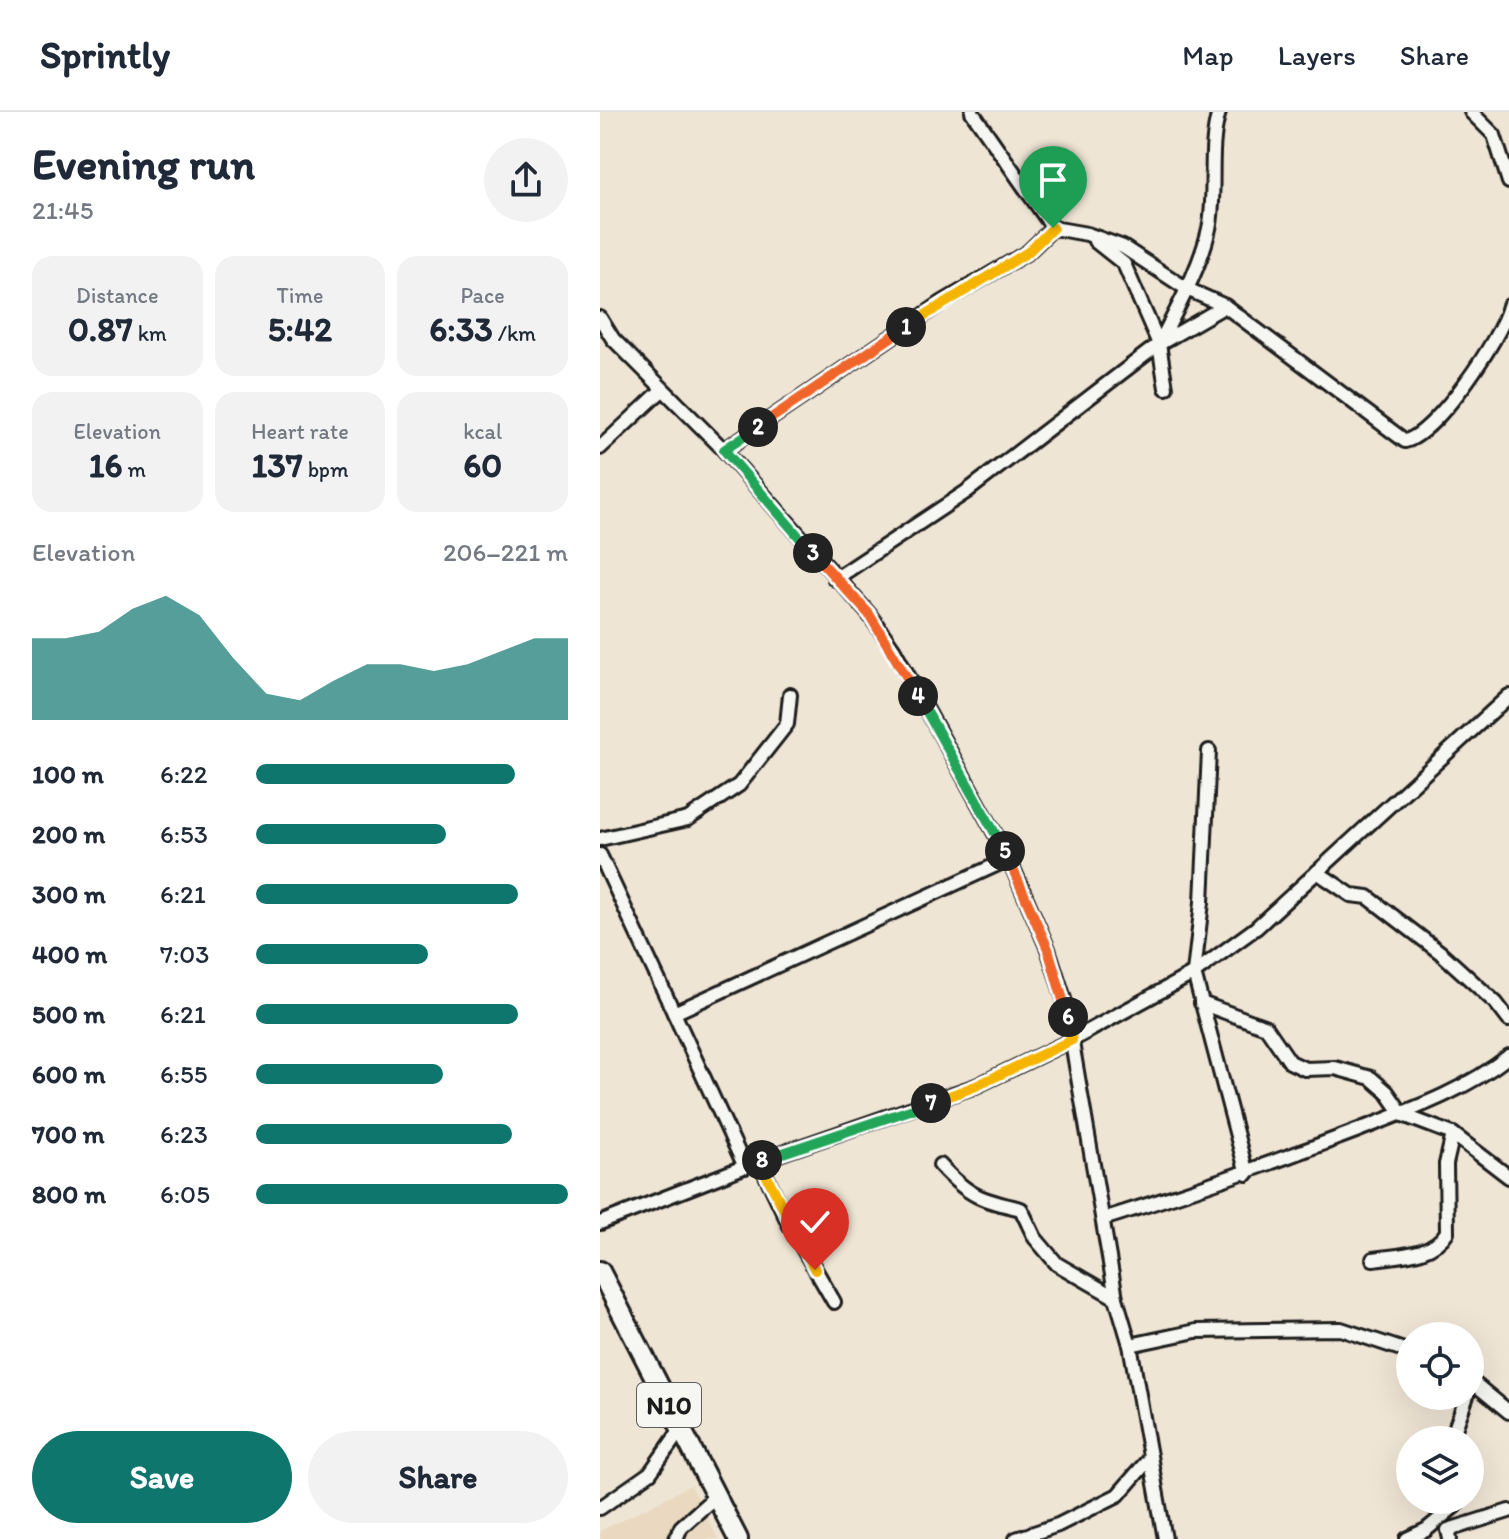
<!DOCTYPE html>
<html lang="en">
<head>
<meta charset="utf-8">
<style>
  :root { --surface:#fff; --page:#f2f2f3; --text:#1f2937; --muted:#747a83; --line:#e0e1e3; --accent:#0f766e }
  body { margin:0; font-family:Itim,sans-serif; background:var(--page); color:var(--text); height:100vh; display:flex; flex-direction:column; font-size:30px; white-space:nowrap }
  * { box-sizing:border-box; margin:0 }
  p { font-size:26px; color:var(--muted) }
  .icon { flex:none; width:44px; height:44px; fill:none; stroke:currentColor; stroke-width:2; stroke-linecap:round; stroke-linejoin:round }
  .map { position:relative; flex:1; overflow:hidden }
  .drawer { display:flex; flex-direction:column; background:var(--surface); width:600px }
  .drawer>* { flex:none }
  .controls { position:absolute; left:796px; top:1210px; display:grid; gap:16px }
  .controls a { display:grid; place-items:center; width:88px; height:88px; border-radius:50%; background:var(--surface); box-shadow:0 8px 32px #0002; font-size:40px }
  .pin { position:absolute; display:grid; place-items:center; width:68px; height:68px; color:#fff; margin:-82px -34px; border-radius:50% 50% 50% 0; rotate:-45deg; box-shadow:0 0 8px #0007 }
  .pin .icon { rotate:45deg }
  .km { position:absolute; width:40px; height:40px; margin:-20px; border-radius:50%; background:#222; color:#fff; font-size:22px; line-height:40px; text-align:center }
  .round { display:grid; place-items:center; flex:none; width:84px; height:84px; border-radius:42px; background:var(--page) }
  .summary { display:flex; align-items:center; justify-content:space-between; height:136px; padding:0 32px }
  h1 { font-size:44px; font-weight:700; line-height:60px }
  .metrics { display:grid; grid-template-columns:repeat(3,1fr); gap:12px; height:136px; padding:8px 32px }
  .metrics div { display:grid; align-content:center; border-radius:20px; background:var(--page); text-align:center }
  .metrics b { font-size:34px; font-weight:700 }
  .metrics small { font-size:22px; font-weight:400 }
  .metrics p { font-size:22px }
  .chart { height:224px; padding:16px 32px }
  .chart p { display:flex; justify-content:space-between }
  .chart svg { width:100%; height:144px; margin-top:8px; fill:var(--accent); opacity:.7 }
  .primary-button { display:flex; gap:16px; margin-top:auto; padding:16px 32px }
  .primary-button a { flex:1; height:92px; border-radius:48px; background:var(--accent); color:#fff; font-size:32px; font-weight:700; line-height:92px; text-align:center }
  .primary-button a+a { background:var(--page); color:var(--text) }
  ul { padding:0 32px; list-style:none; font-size:26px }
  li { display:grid; grid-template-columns:128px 96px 1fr; align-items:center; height:60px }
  li i { height:20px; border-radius:10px; background:var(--accent) }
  header { display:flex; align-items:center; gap:48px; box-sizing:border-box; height:112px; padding:0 40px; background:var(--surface); border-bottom:2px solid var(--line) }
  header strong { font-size:38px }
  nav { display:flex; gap:44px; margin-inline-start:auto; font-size:28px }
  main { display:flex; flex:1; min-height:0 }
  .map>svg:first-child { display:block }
  .built { fill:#ead9c0 }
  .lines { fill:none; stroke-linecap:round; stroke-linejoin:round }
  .minor-casing { stroke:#1c1c1c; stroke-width:18 }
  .highway-casing { stroke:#1c1c1c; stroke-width:24 }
  .minor { stroke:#f6f6f2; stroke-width:12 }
  .highway { stroke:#f6f6f2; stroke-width:18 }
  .split-1-casing { stroke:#fff; stroke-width:16 }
  .split-2-casing { stroke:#fff; stroke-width:16 }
  .split-3-casing { stroke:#fff; stroke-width:16 }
  .split-4-casing { stroke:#fff; stroke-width:16 }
  .split-5-casing { stroke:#fff; stroke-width:16 }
  .split-6-casing { stroke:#fff; stroke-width:16 }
  .split-7-casing { stroke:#fff; stroke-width:16 }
  .split-8-casing { stroke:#fff; stroke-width:16 }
  .split-9-casing { stroke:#fff; stroke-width:16 }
  .split-1 { stroke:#f5b400; stroke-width:10 }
  .split-2 { stroke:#f0652b; stroke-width:10 }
  .split-3 { stroke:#22a559; stroke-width:10 }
  .split-4 { stroke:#f0652b; stroke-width:10 }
  .split-5 { stroke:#22a559; stroke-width:10 }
  .split-6 { stroke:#f0652b; stroke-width:10 }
  .split-7 { stroke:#f5b400; stroke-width:10 }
  .split-8 { stroke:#22a559; stroke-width:10 }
  .split-9 { stroke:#f5b400; stroke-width:10 }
  .labels { text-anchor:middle; stroke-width:6; stroke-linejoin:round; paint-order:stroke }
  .shield { fill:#f6f6f2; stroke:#5d5d5c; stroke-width:2 }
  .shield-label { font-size:26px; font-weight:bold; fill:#1c1c1c }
</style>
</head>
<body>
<header>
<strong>Sprintly</strong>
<nav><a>Map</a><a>Layers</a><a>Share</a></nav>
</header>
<main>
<section class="drawer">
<div class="summary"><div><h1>Evening run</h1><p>21:45</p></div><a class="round"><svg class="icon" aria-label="share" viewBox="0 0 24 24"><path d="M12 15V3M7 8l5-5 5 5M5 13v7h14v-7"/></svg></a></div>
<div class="metrics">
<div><p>Distance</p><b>0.87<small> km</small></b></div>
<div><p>Time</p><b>5:42</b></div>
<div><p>Pace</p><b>6:33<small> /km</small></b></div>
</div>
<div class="metrics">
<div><p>Elevation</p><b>16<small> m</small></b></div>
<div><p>Heart rate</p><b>137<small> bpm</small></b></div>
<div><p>kcal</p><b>60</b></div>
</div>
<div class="chart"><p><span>Elevation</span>206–221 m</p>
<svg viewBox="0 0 160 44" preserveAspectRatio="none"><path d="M0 44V19L10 19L20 17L30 10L40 6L50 12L60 25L70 36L80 38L90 32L100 27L110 27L120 29L130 27L140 23L150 19L160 19V44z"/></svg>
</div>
<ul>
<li><b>100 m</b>6:22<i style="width:83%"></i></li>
<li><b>200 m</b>6:53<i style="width:61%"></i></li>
<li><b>300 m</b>6:21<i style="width:84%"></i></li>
<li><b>400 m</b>7:03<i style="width:55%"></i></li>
<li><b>500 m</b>6:21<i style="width:84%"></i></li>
<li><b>600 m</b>6:55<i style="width:60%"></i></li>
<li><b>700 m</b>6:23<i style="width:82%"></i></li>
<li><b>800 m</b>6:05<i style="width:100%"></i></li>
</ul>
<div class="primary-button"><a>Save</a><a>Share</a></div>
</section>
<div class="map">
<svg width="909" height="1427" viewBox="0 0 909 1427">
  <rect width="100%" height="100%" fill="#efe5d5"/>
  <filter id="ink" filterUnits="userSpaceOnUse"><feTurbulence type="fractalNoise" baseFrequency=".0125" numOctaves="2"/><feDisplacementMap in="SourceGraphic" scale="16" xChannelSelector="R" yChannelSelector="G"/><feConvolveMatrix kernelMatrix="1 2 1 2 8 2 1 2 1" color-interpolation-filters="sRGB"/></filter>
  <g filter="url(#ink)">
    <polygon class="built" points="91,1373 118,1427 0,1427 0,1419"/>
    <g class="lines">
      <g class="minor-casing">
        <g id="minor">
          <path d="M372 0 453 116 487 122 523 135 587 177 625 194 805 329C835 323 902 225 909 194"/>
          <polyline points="871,0 894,23 909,70"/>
          <polyline points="0,206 13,227 124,338 269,502 294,538 409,747 448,837 465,890 516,1186 530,1233 565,1427"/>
          <path d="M559 232C578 195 602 153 610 112 616 74 608 37 619 0"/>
          <polyline points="566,276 559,232 625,194"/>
          <polyline points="0,336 62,278"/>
          <polyline points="124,338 343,190 428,140 453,116"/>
          <polyline points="235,467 366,380 559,232 524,152 495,129"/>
          <polyline points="609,639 602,790 594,861 647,1062"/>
          <polyline points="0,727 88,707 139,673 187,612 190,583"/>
          <polyline points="0,743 74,901"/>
          <polyline points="717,760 751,783 768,785 841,841 896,891 909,908"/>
          <polyline points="601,891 666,915 690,950 705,957 735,956 771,966 787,980 803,1003 853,1022 909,1065"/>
          <polyline points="159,1049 189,1112 234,1190"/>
          <path d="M340 1053C369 1085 382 1088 421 1097L435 1126 457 1152 516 1186"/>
          <polyline points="145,1055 74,901 409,747"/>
          <path d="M503 1107C589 1080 673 1051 756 1019 810 998 863 980 909 944"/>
          <polyline points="0,1111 159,1049 376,974 472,928 594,861 656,816 909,584"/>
          <path d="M773 1147C800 1143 832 1144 847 1120L846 1052 853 1022"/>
          <polyline points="530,1233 596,1219 741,1217 810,1240"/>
          <polyline points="870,1268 909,1300"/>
          <polyline points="851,1328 867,1284"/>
          <polyline points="0,1396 50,1361 81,1317"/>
          <polyline points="76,1427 81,1415 116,1384"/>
          <polyline points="416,1427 458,1413 518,1383 550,1346"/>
          <polyline points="807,1427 826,1418 856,1393 855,1388"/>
          <polyline points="850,1427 848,1418 909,1399"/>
        </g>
      </g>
      <g class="highway-casing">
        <polyline id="highway" points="0,1159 138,1427"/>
      </g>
      <use href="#minor" class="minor"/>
      <use href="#highway" class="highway"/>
    </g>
  </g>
  <g class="lines" filter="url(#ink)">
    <g class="split-1-casing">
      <polyline id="split-1" points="306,215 428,140 453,116"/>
    </g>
    <g class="split-2-casing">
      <polyline id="split-2" points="158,315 306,215"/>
    </g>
    <g class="split-3-casing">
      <polyline id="split-3" points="158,315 124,338 213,441"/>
    </g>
    <g class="split-4-casing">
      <polyline id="split-4" points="213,441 269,502 318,584"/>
    </g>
    <g class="split-5-casing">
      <polyline id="split-5" points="318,584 405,739"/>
    </g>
    <g class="split-6-casing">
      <polyline id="split-6" points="405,739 448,837 468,905"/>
    </g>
    <g class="split-7-casing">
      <polyline id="split-7" points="331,991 376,974 472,928 468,905"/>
    </g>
    <g class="split-8-casing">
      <polyline id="split-8" points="162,1048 331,991"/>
    </g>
    <g class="split-9-casing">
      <polyline id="split-9" points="162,1048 159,1049 215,1158"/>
    </g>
    <use href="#split-1" class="split-1"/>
    <use href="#split-2" class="split-2"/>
    <use href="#split-3" class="split-3"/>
    <use href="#split-4" class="split-4"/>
    <use href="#split-5" class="split-5"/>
    <use href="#split-6" class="split-6"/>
    <use href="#split-7" class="split-7"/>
    <use href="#split-8" class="split-8"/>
    <use href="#split-9" class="split-9"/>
  </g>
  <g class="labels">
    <rect class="shield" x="37" y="1271" width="64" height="44" rx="6"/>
    <g class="shield-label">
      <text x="69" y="1302">N10</text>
    </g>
  </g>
</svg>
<div class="controls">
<a><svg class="icon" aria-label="locate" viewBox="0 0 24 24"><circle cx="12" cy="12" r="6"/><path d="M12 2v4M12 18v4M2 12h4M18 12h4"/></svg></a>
<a><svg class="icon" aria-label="layers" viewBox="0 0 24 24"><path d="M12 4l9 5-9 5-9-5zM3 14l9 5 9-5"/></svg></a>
</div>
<div class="pin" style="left:453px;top:116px;background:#1e9e55"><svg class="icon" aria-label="arrive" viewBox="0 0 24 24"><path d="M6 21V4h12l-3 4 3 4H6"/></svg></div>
<div class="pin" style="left:215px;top:1158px;background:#d93025"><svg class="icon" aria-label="check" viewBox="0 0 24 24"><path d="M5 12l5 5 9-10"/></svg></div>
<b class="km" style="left:306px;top:215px">1</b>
<b class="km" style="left:158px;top:315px">2</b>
<b class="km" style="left:213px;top:441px">3</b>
<b class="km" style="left:318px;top:584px">4</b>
<b class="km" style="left:405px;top:739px">5</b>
<b class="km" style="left:468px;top:905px">6</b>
<b class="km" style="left:331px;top:991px">7</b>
<b class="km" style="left:162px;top:1048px">8</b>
</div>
</main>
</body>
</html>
